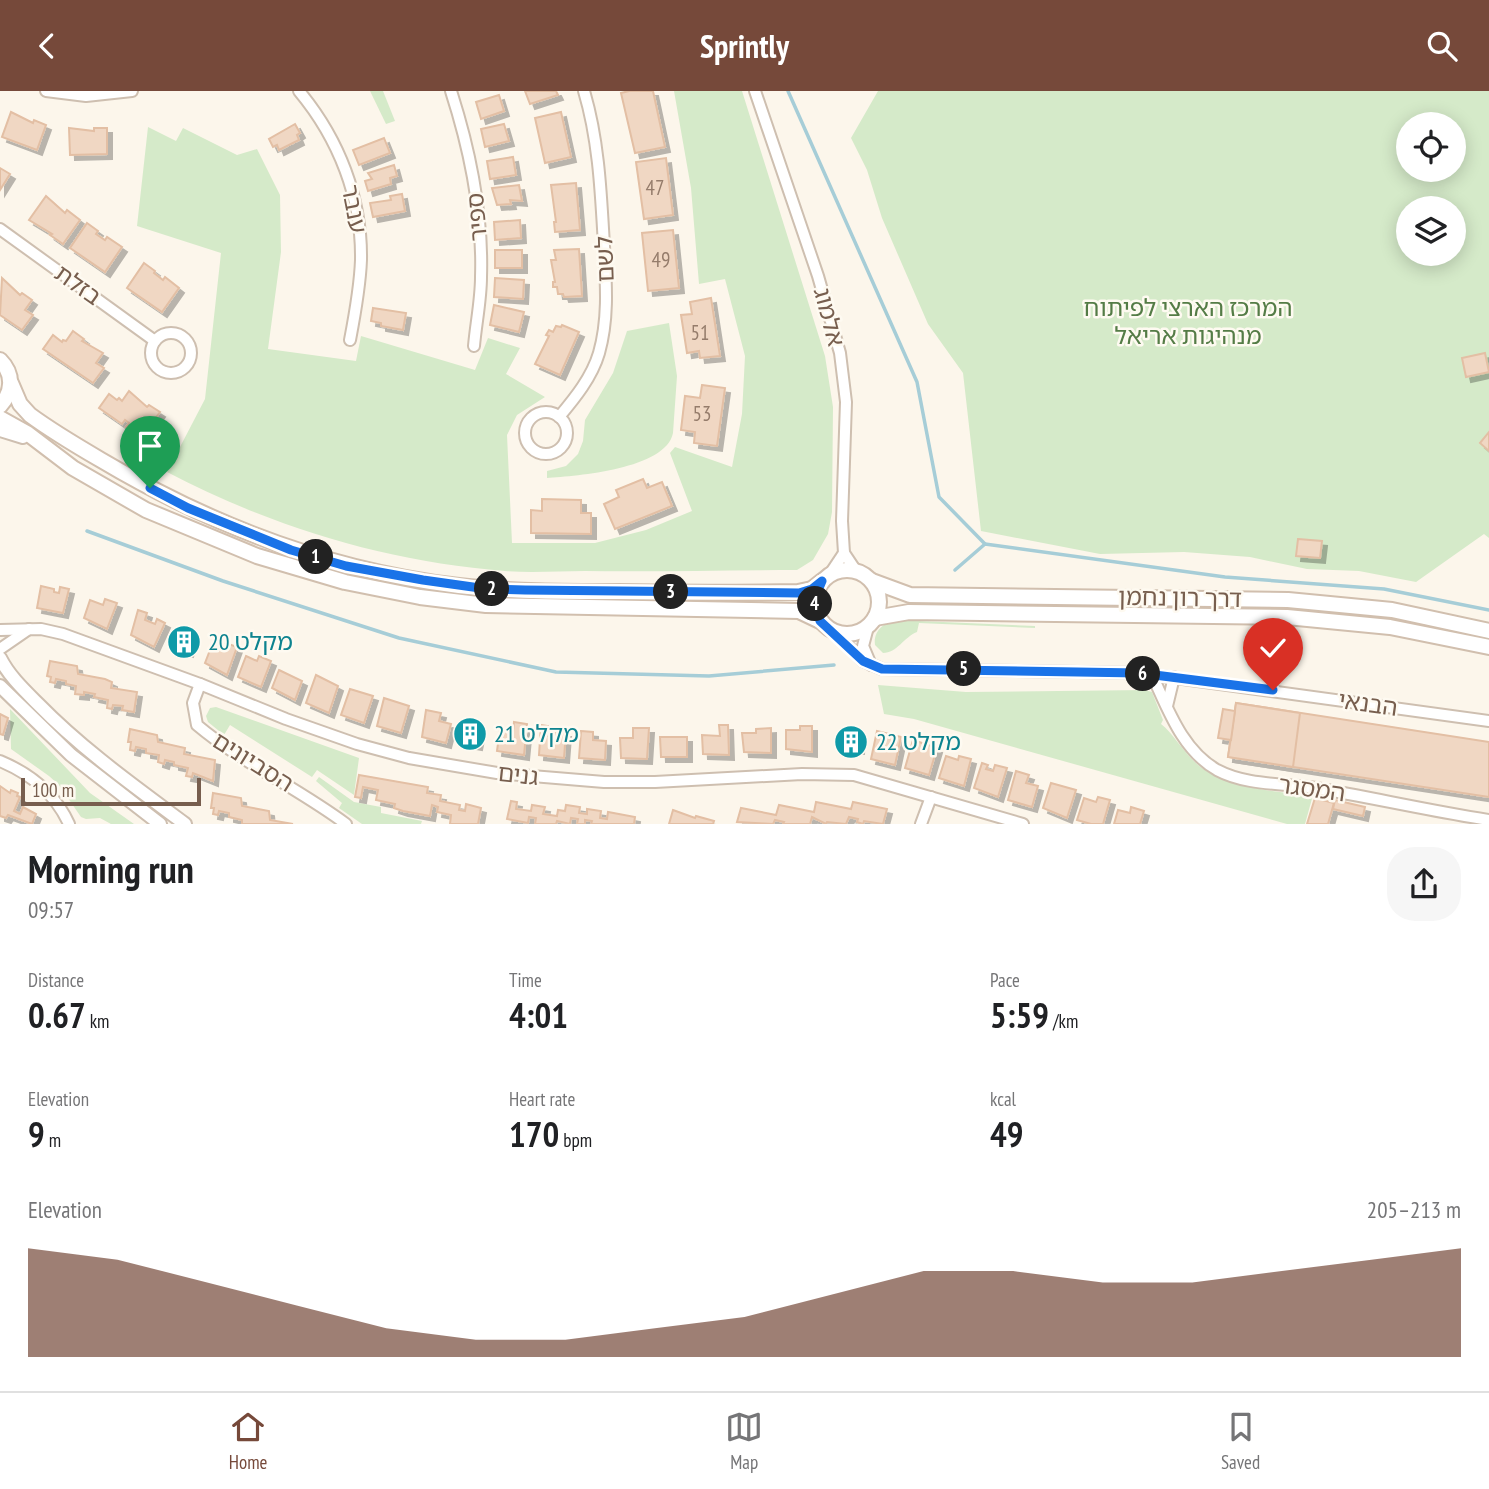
<!DOCTYPE html>
<html lang="en">
<head>
<meta charset="utf-8">
<style>
  :root { --surface:#fff; --page:#f6f6f6; --text:#202124; --muted:#757577; --line:#e0e0e0; --accent:#76493a }
  body { margin:0; font-family:"PT Sans Narrow","Noto Sans Hebrew",sans-serif; background:var(--page); color:var(--text); height:100vh; display:flex; flex-direction:column; font-size:26px; white-space:nowrap }
  * { box-sizing:border-box; margin:0 }
  p { font-size:23px; color:var(--muted) }
  .icon { flex:none; width:38px; height:38px; fill:none; stroke:currentColor; stroke-width:2; stroke-linecap:round; stroke-linejoin:round }
  .map { position:relative; height:733px; overflow:hidden }
  .drawer { display:flex; flex-direction:column; background:var(--surface); flex:1 }
  .drawer>* { flex:none }
  .fabs { position:absolute; left:1396px; top:21px; display:grid; gap:14px }
  .fabs a { display:grid; place-items:center; width:70px; height:70px; border-radius:50%; background:var(--surface); box-shadow:0 4px 18px #0003; font-size:35px }
  .scale { position:absolute; left:21px; bottom:18px; width:180px; box-sizing:border-box; padding-left:7px; border:4px solid #775e4e; border-top:0; font-size:19px; line-height:24px; white-space:nowrap; color:#775e4e; -webkit-text-stroke:5px #fefaf1; paint-order:stroke }
  .pin { position:absolute; display:grid; place-items:center; width:60px; height:60px; color:#fff; margin:-72px -30px; border-radius:50% 50% 50% 0; rotate:-45deg; box-shadow:0 0 7px #0007 }
  .pin .icon { rotate:45deg }
  .km { position:absolute; width:35px; height:35px; margin:-18px; border-radius:50%; background:#222; color:#fff; font-size:19px; line-height:35px; text-align:center }
  .round { display:grid; place-items:center; flex:none; width:74px; height:74px; border-radius:28px; background:var(--page) }
  .headline { display:flex; align-items:center; justify-content:space-between; height:119px; padding:0 28px }
  h1 { font-size:38px; font-weight:600; line-height:52px }
  .metrics { display:grid; grid-template-columns:repeat(3,1fr); gap:10px; height:119px; padding:7px 28px }
  .metrics div { display:grid; align-content:center }
  .metrics b { font-size:35px; font-weight:600 }
  .metrics small { font-size:19px; font-weight:400 }
  .metrics p { font-size:19px }
  .chart { height:196px; padding:14px 28px }
  .chart p { display:flex; justify-content:space-between }
  .chart svg { width:100%; height:126px; margin-top:7px; fill:var(--accent); opacity:.7 }
  header { display:flex; justify-content:space-between; align-items:center; height:91px; padding:0 28px; background:var(--accent); color:#fff; font-size:32px; font-weight:600 }
  .dock { display:flex; justify-content:space-around; align-items:center; height:98px; border-top:2px solid var(--line); background:var(--surface); font-size:19px; color:var(--muted) }
  .dock a { display:grid; justify-items:center; gap:4px }
  .dock .current { color:var(--accent) }
  .map>svg:first-child { display:block }
  .green { fill:#d5eac9; fill-rule:evenodd }
  .lines { fill:none; stroke-linecap:round; stroke-linejoin:round }
  .stream { stroke:#a6cdd7; stroke-width:3.5 }
  .building { fill:#f0d7c3; stroke:#e3bfa4; stroke-width:2; filter:url(#shadow) }
  .minor-casing { stroke:#cebfb0; stroke-width:14 }
  .tertiary-casing { stroke:#cebfb0; stroke-width:16 }
  .secondary-casing { stroke:#d1bfae; stroke-width:18 }
  .minor { stroke:#fff; stroke-width:10 }
  .tertiary { stroke:#fff; stroke-width:12 }
  .secondary { stroke:#fff; stroke-width:14 }
  .route-casing { stroke:#fff; stroke-width:14 }
  .route { stroke:#1a73e8; stroke-width:9 }
  .labels { text-anchor:middle; stroke-width:5; stroke-linejoin:round; paint-order:stroke }
  .number-label { font-size:21px; fill:#957c6b }
  .street-label { font-size:24px; fill:#775e4e; stroke:#fefaf1 }
  .park-label { font-size:24px; fill:#547c46; stroke:#fefaf1 }
  .culture-label { font-size:24px; fill:#0d838f; stroke:#fefaf1; text-anchor:start }
</style>
</head>
<body>
<header><svg class="icon" aria-label="back" viewBox="0 0 24 24"><path d="M15 5l-7 7 7 7"/></svg>Sprintly<svg class="icon" aria-label="search" viewBox="0 0 24 24"><circle cx="10" cy="10" r="6"/><path d="M15 15l6 6"/></svg></header>
<div class="map">
<svg width="1489" height="733" viewBox="0 0 1489 733">
  <defs>
    <filter id="shadow"><feDropShadow dx="5" dy="5" stdDeviation="0" flood-color="#0004"/></filter>
  </defs>
  <rect width="100%" height="100%" fill="#fcf6eb"/>
  <g class="green">
    <polygon points="370,0 383,0 395,30 386,33"/>
    <path d="M674 0H742L825 265 833 316 832 421 828 443 813 469 797 479C726 479 656 481 585 480 559 480 532 482 505 480 387 471 272 436 167 381L205 308 221 162 137 135 148 36 176 50 183 37 237 64 257 58 280 104 281 161 268 258 356 270 361 245 475 279 488 247 520 257 506 283 545 306 517 324 507 344 512 452H595L646 439 692 420 670 362 675 356 732 376 742 323 745 265 725 188 699 193 691 97Z"/>
    <path d="M878 0H1489V447L1484 443 1416 491 1359 480 1307 478 1250 466 1184 461 1100 463 981 440 963 282 928 233 882 127 867 79 851 47ZM1409 33H1454V79H1409ZM1409 117H1454V163H1409Z"/>
    <path d="M669 232 677 285 673 342C666 378 577 385 547 387V380L566 375 578 363 583 350 585 329 613 282 627 240Z"/>
    <path d="M897 529 1035 535V537L919 532 917 541C904 546 897 562 883 562L875 554C873 540 884 531 897 529Z"/>
    <path d="M878 594 966 601 1145 599 1152 601 1163 629 1161 633C1172 641 1184 662 1197 673 1222 696 1279 702 1313 704L1305 733H1287L914 628 884 623Z"/>
    <polygon points="216,616 359,667 354,704 317,679 312,686 230,634 224,644 208,631 206,625 210,617"/>
    <polygon points="10,618 90,702 134,733 111,733 100,727 86,728 81,726 59,694 49,685 11,658"/>
    <polygon points="319,686 354,711 381,716 381,722 422,730 421,733 362,733 339,717 342,712 316,690"/>
  </g>
  <g class="lines">
    <g class="stream">
      <polyline points="788,0 917,291 939,406 985,453"/>
      <polyline points="87,440 223,490 399,547 556,581 709,585 834,574"/>
      <polyline points="955,479 985,453 1225,486 1384,498 1489,519"/>
    </g>
  </g>
  <g class="building">
    <polygon points="525,0 556,0 558,4 530,13"/>
    <polygon points="629,0 653,0 665,56 635,62 621,2"/>
    <polygon points="499,4 504,20 481,28 476,11"/>
    <polygon points="11,21 33,32 34,29 46,34 37,59 2,46"/>
    <polygon points="561,21 571,66 545,72 535,27"/>
    <polygon points="295,33 300,42 297,44 299,49 279,59 277,54 273,56 269,48"/>
    <polygon points="504,33 509,50 485,56 481,38"/>
    <polygon points="69,37 94,40 94,37 107,37 107,63 70,64"/>
    <polygon points="384,47 390,62 359,74 353,59"/>
    <polygon points="513,66 516,84 490,88 487,70"/>
    <polygon points="666,67 673,124 644,128 636,71"/>
    <polygon points="394,74 397,85 390,87 391,93 368,100 365,90 372,88 368,82"/>
    <polygon points="0,77 10,83 0,99"/>
    <polygon points="576,92 580,139 555,141 554,131 556,131 551,94"/>
    <polygon points="519,94 522,110 510,109 511,113 497,114 492,97"/>
    <polygon points="402,103 405,120 373,126 370,112 391,109 390,105"/>
    <polygon points="46,105 65,122 67,119 80,129 63,153 50,144 52,143 29,129"/>
    <polygon points="520,129 521,147 495,149 494,131"/>
    <polygon points="87,132 98,140 96,143 105,149 107,146 122,156 105,181 70,157"/>
    <polygon points="673,139 679,197 648,200 642,142"/>
    <polygon points="579,158 582,205 564,206 563,203 558,203 557,196 553,196 553,191 555,191 551,169 556,169 554,159"/>
    <rect x="495" y="159" width="27" height="18"/>
    <polygon points="144,172 155,180 154,182 163,189 165,186 179,197 162,221 127,197"/>
    <polygon points="2,187 20,204 22,202 32,209 25,219 33,224 22,239 0,224"/>
    <polygon points="495,187 524,189 523,208 494,206"/>
    <polygon points="711,207 720,265 700,267 699,260 687,262 681,224 692,223 690,211"/>
    <polygon points="494,214 524,221 519,241 490,234"/>
    <polygon points="373,217 406,222 403,239 381,235 381,232 371,230"/>
    <polygon points="562,234 579,241 560,284 535,273 549,245 546,244 549,239 553,241 556,235 561,236"/>
    <polygon points="73,240 84,248 82,250 103,262 96,272 104,277 93,292 43,258 53,244 62,251 63,249 66,250"/>
    <polygon points="1485,262 1489,281 1466,286 1462,267"/>
    <polygon points="702,294 725,297 717,355 694,352 695,341 681,339 685,305 700,307"/>
    <polygon points="129,300 147,316 149,314 160,321 152,332 159,338 149,352 126,336 129,332 125,329 122,333 99,317 109,303 117,309 119,307 122,310"/>
    <polygon points="1489,341 1489,360 1480,352"/>
    <polygon points="643,388 647,397 662,391 672,415 615,438 604,413 619,406 616,399"/>
    <polygon points="542,408 581,409 581,422 591,422 591,443 531,442 531,419 542,420"/>
    <polygon points="1298,448 1322,450 1320,467 1296,465"/>
    <polygon points="41,495 54,498 54,501 59,502 60,496 69,498 63,522 37,517"/>
    <polygon points="105,508 117,512 107,538 84,527 90,509 103,514"/>
    <polygon points="138,519 147,522 145,529 155,533 157,528 165,532 154,556 131,544"/>
    <polygon points="180,542 193,547 188,561 175,555"/>
    <polygon points="226,552 237,556 227,584 205,572 212,554 223,558"/>
    <polygon points="246,565 257,570 259,565 271,570 261,596 238,586"/>
    <polygon points="50,570 77,575 78,583 105,588 112,591 111,597 137,601 134,621 122,619 123,615 113,614 112,618 107,617 108,609 94,606 95,603 84,601 84,604 75,603 76,595 66,593 66,590 56,588 55,592 50,591 51,586 47,585"/>
    <polygon points="279,579 302,590 295,609 272,597"/>
    <polygon points="316,584 338,595 329,622 306,612"/>
    <polygon points="350,598 373,605 364,632 341,624"/>
    <polygon points="384,607 409,615 401,642 377,635"/>
    <polygon points="1236,612 1489,651 1489,706 1228,666"/>
    <polygon points="1236,612 1300,622 1293,676 1228,666"/>
    <polygon points="1223,618 1235,620 1231,649 1218,647"/>
    <polygon points="426,619 441,622 439,630 451,633 446,652 422,646"/>
    <polygon points="0,623 8,627 3,644 0,643"/>
    <polygon points="514,631 527,633 524,664 497,660 500,638 513,640"/>
    <polygon points="541,634 548,635 547,645 553,645 553,641 566,641 564,667 539,664"/>
    <polygon points="719,634 728,634 729,664 703,663 702,644 720,645"/>
    <polygon points="800,635 812,635 812,661 786,658 786,639 800,639"/>
    <polygon points="463,637 480,640 477,654 460,651"/>
    <polygon points="633,637 649,637 647,668 621,667 620,647 633,647"/>
    <polygon points="771,637 771,662 744,661 742,642 756,642 756,638"/>
    <polygon points="130,638 157,644 158,651 185,657 184,663 215,669 213,690 193,682 192,686 186,685 188,677 174,674 174,671 165,669 164,673 158,671 159,664 146,662 146,658 136,656 135,660 130,659 131,651 128,651"/>
    <polygon points="581,640 593,641 593,649 606,650 605,669 579,667"/>
    <polygon points="877,640 901,646 895,674 871,668"/>
    <polygon points="843,643 860,644 859,658 842,657"/>
    <polygon points="660,646 687,646 687,666 661,666"/>
    <polygon points="913,649 937,657 929,684 905,677"/>
    <polygon points="946,665 958,669 959,665 971,668 964,695 939,687"/>
    <polygon points="982,672 988,674 986,678 993,680 995,674 1007,677 998,706 974,697"/>
    <polygon points="1016,680 1029,684 1026,692 1038,695 1032,716 1008,709"/>
    <polygon points="359,684 428,696 427,702 441,704 440,710 460,714 459,719 465,720 466,713 481,717 478,733 450,733 451,724 437,721 438,716 432,714 430,725 403,720 394,717 395,713 376,709 378,699 363,696 361,707 355,706"/>
    <polygon points="1051,692 1076,699 1067,727 1043,717"/>
    <polygon points="0,695 10,702 11,699 18,702 17,705 20,706 14,720 20,723 23,716 36,723 32,733 8,724 6,727 0,725"/>
    <polygon points="213,702 241,707 242,715 269,720 270,729 293,733 242,733 242,729 229,726 229,722 219,720 218,724 213,723 214,717 211,717"/>
    <polygon points="1098,706 1110,709 1103,733 1091,733 1077,729 1084,707 1096,711"/>
    <polygon points="1315,707 1334,712 1328,733 1307,733"/>
    <polygon points="1335,709 1365,716 1363,725 1333,718"/>
    <polygon points="511,710 517,711 516,718 531,720 532,714 545,716 543,723 557,725 558,719 565,720 566,714 580,716 579,722 587,723 587,718 601,720 600,727 607,728 608,721 635,726 634,733 591,733 592,730 585,729 585,733 577,733 578,728 571,727 570,733 557,730 556,733 535,733 536,727 529,726 528,732 507,728"/>
    <polygon points="816,711 851,718 853,711 887,718 883,733 864,730 863,733 857,731 858,728 849,726 846,733 827,731 826,733 812,726 810,733 783,733 784,731 775,729 773,733 737,731 741,717 776,724 779,714 814,721"/>
    <polygon points="1131,716 1144,720 1140,733 1114,733 1118,719 1130,722"/>
    <polygon points="673,719 695,727 696,725 714,730 713,733 669,733"/>
  </g>
  <g class="lines">
    <g class="minor-casing">
      <g id="minor">
        <polyline points="46,0 86,5 132,0"/>
        <path d="M299 0C339 48 362 107 361 169 360 196 355 223 350 249"/>
        <path d="M451 0C470 59 483 123 481 186 481 209 476 232 474 255"/>
        <polyline points="755,0 818,185 840,262 846,311 842,430 844,462 856,480"/>
        <polyline points="0,138 155,250"/>
        <circle cx="171" cy="262" r="20"/>
        <circle cx="546" cy="342" r="21"/>
        <path d="M559 326C575 307 592 286 599 262 609 227 606 191 604 155 601 103 599 50 584 0"/>
        <polyline points="830,483 844,462"/>
        <polyline points="868,536 863,555 871,574"/>
        <polyline points="0,539 41,538 63,543 200,593 286,628 357,653 409,667 497,682 604,691 655,691 802,683 854,684 1023,733"/>
        <polyline points="834,541 863,570 882,578 1139,582 1489,630"/>
        <polyline points="0,558 29,538"/>
        <path d="M1152 584C1168 618 1182 659 1217 679 1247 695 1284 692 1316 697 1374 707 1431 720 1489 729"/>
        <path d="M200 593 193 612 197 634C242 672 298 697 346 733"/>
        <polyline points="1167,615 1174,586"/>
        <path d="M0 670C31 683 55 702 69 733"/>
        <polyline points="921,733 931,706"/>
      </g>
    </g>
    <g class="tertiary-casing">
      <g id="tertiary">
        <polyline points="0,339 23,346"/>
        <path d="M0 567C9 585 24 599 38 613 82 658 134 695 185 733"/>
        <polyline points="0,595 71,664 160,733"/>
      </g>
    </g>
    <g class="secondary-casing">
      <g id="secondary">
        <path d="M0 269C14 283 13 301 0 315"/>
        <path d="M11 292 20 313 30 324C53 341 77 355 101 369 212 435 331 480 459 495 512 501 565 501 618 501 678 502 738 502 798 501L812 498 822 490"/>
        <polyline points="0,327 27,342 73,377 146,419 257,465 345,491 420,506 486,514 799,520 820,530"/>
        <circle cx="847" cy="511" r="32"/>
        <polyline points="872,490 910,504 1288,509 1392,519 1489,540"/>
        <polyline points="875,527 909,521 1287,526 1390,536 1489,556"/>
      </g>
    </g>
    <use href="#minor" class="minor"/>
    <use href="#tertiary" class="tertiary"/>
    <use href="#secondary" class="secondary"/>
  </g>
  <g class="lines">
    <g class="route-casing">
      <polyline id="route" points="150,397 188,417 291,459 346,475 423,489 487,498 525,499 799,502 812,498 822,490 814,509 820,530 863,570 882,578 1139,582 1273,599"/>
    </g>
    <use href="#route" class="route"/>
  </g>
  <defs>
    <g id="building-disc" transform="scale(1.75)"><circle r="9.5" fill="#0f9aa8" stroke="#fefaf1"/><path d="M-4-6H4V6H1V3H-1V6H-4ZM-2.5-4.3h1.7v1.8h-1.7ZM.8-4.3h1.7v1.8H.8ZM-2.5-1h1.7V.8h-1.7ZM.8-1h1.7V.8H.8Z" fill="#fff"/></g>
  </defs>
  <g fill-rule="evenodd">
    <use href="#building-disc" x="184" y="551"/>
    <use href="#building-disc" x="470" y="643"/>
    <use href="#building-disc" x="851" y="651"/>
  </g>
  <g class="labels">
    <g class="number-label">
      <text x="655" y="104">47</text>
      <text x="661" y="176">49</text>
      <text x="700" y="249">51</text>
      <text x="702" y="330">53</text>
    </g>
    <g class="street-label">
      <text transform="translate(354 118) rotate(79)" y="8">ענבר</text>
      <text transform="translate(477 126) rotate(-95)" y="8">ספיר</text>
      <text transform="translate(605 168) rotate(-92)" y="8">לשם</text>
      <text transform="translate(78 194) rotate(35)" y="8">בזלת</text>
      <text transform="translate(829 226) rotate(75)" y="8">אלמוג</text>
      <text transform="translate(1180 507) rotate(1)" y="8">דרך רון נחמן</text>
      <text transform="translate(1368 613) rotate(8)" y="8">הבנאי</text>
      <text transform="translate(253 671) rotate(32)" y="8">הסביונים</text>
      <text transform="translate(518 684) rotate(6)" y="8">גנים</text>
      <text transform="translate(1312 698) rotate(8)" y="8">המסגר</text>
    </g>
    <g class="park-label">
      <text x="1188" y="225">המרכז הארצי לפיתוח<tspan x="1188" dy="28">מנהיגות אריאל</tspan></text>
    </g>
    <g class="culture-label">
      <text x="208" y="559">מקלט 20</text>
      <text x="494" y="651">מקלט 21</text>
      <text x="876" y="659">מקלט 22</text>
    </g>
  </g>
</svg>
<div class="fabs">
<a><svg class="icon" aria-label="locate" viewBox="0 0 24 24"><circle cx="12" cy="12" r="6"/><path d="M12 2v4M12 18v4M2 12h4M18 12h4"/></svg></a>
<a><svg class="icon" aria-label="layers" viewBox="0 0 24 24"><path d="M12 4l9 5-9 5-9-5zM3 14l9 5 9-5"/></svg></a>
</div>
<div class="scale">100 m</div>
<div class="pin" style="left:150px;top:397px;background:#1e9e55"><svg class="icon" aria-label="arrive" viewBox="0 0 24 24"><path d="M6 21V4h12l-3 4 3 4H6"/></svg></div>
<div class="pin" style="left:1273px;top:599px;background:#d93025"><svg class="icon" aria-label="check" viewBox="0 0 24 24"><path d="M5 12l5 5 9-10"/></svg></div>
<b class="km" style="left:316px;top:466px">1</b>
<b class="km" style="left:492px;top:498px">2</b>
<b class="km" style="left:671px;top:501px">3</b>
<b class="km" style="left:815px;top:513px">4</b>
<b class="km" style="left:964px;top:578px">5</b>
<b class="km" style="left:1143px;top:583px">6</b>
</div>
<section class="drawer">
<div class="headline"><div><h1>Morning run</h1><p>09:57</p></div><a class="round"><svg class="icon" aria-label="share" viewBox="0 0 24 24"><path d="M12 15V3M7 8l5-5 5 5M5 13v7h14v-7"/></svg></a></div>
<div class="metrics">
<div><p>Distance</p><b>0.67<small> km</small></b></div>
<div><p>Time</p><b>4:01</b></div>
<div><p>Pace</p><b>5:59<small> /km</small></b></div>
</div>
<div class="metrics">
<div><p>Elevation</p><b>9<small> m</small></b></div>
<div><p>Heart rate</p><b>170<small> bpm</small></b></div>
<div><p>kcal</p><b>49</b></div>
</div>
<div class="chart"><p><span>Elevation</span>205–213 m</p>
<svg viewBox="0 0 160 44" preserveAspectRatio="none"><path d="M0 44V6L10 10L20 18L30 26L40 34L50 38L60 38L70 34L80 30L90 22L100 14L110 14L120 18L130 18L140 14L150 10L160 6V44z"/></svg>
</div>
</section>
<nav class="dock">
<a class="current"><svg class="icon" aria-label="home" viewBox="0 0 24 24"><path d="M3 11l9-7 9 7M6 9v11h12V9"/></svg>Home</a>
<a><svg class="icon" aria-label="map" viewBox="0 0 24 24"><path d="M3 6l6-2 6 2 6-2v14l-6 2-6-2-6 2zM9 4v14M15 6v14"/></svg>Map</a>
<a><svg class="icon" aria-label="saved" viewBox="0 0 24 24"><path d="M7 4h10v16l-5-4-5 4z"/></svg>Saved</a>
</nav>
</body>
</html>
